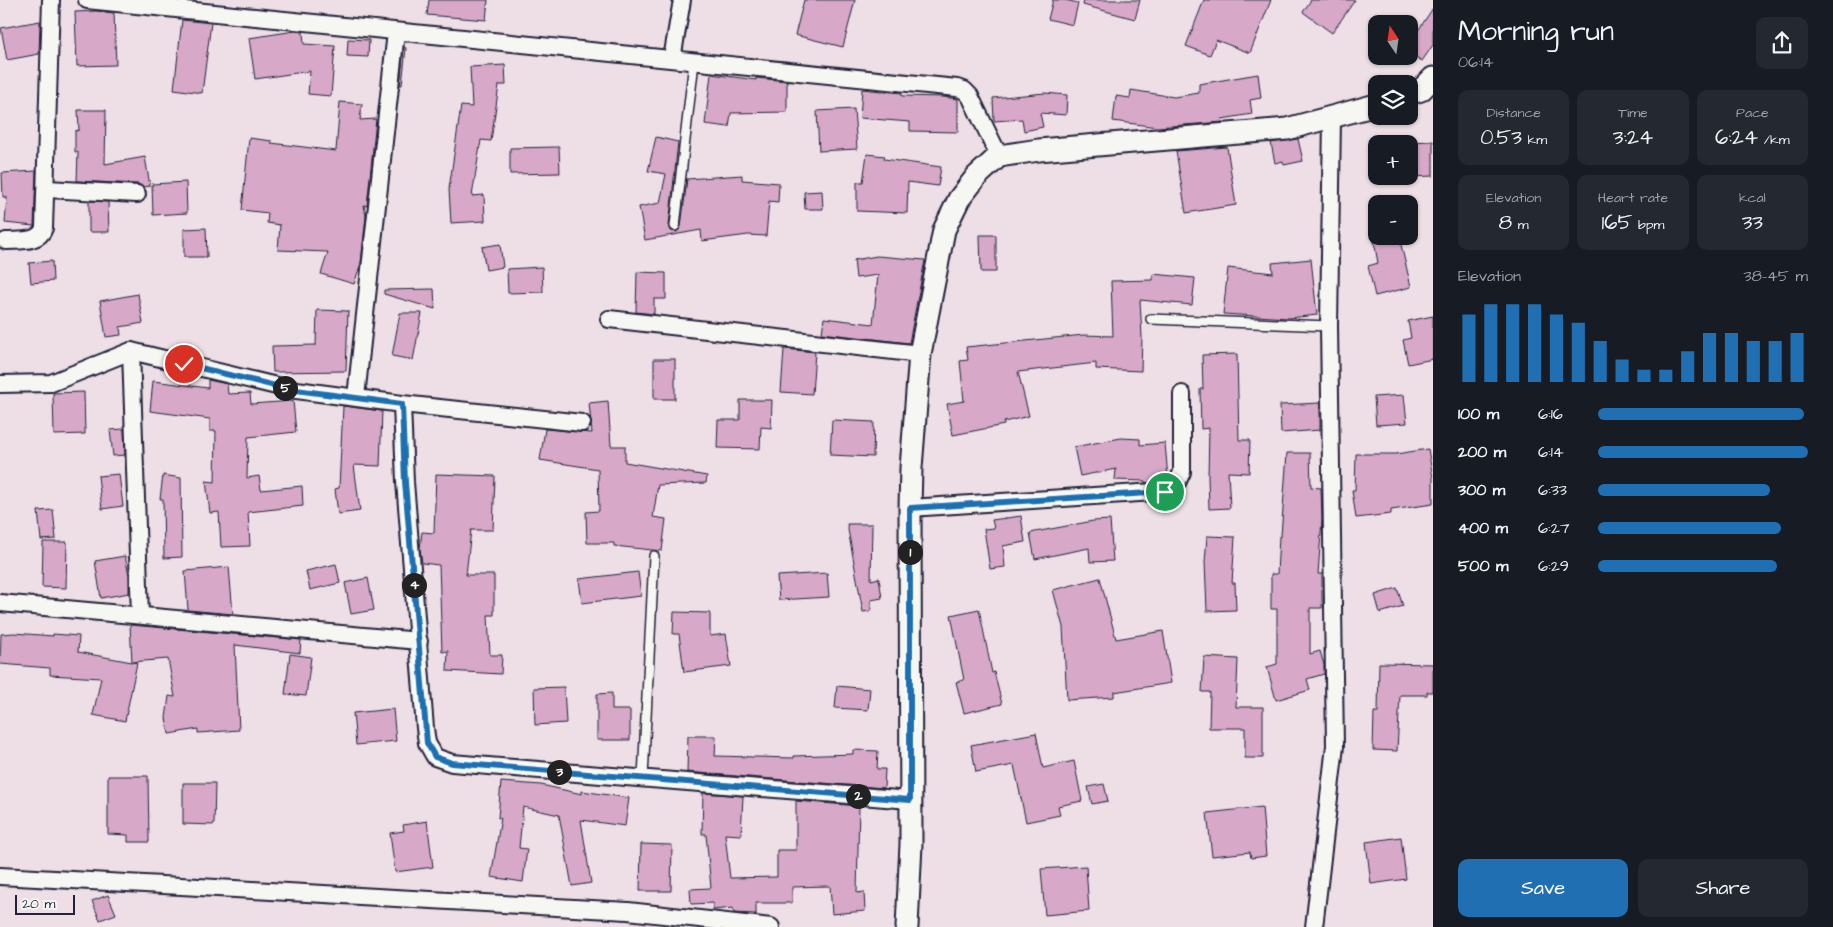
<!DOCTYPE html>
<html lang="en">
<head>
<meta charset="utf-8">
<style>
  :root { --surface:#171b24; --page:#242831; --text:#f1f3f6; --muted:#9ea1a6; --accent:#1f6fb2 }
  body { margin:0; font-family:"Architects Daughter",sans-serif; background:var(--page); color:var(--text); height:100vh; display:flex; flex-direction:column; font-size:19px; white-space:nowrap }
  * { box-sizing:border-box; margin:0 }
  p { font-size:16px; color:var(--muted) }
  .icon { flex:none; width:28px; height:28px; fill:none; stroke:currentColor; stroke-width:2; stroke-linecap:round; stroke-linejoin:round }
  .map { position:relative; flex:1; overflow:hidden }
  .panel { display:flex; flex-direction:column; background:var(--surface); width:400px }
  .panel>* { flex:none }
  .needle { width:32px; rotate:347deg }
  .fabs { position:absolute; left:1368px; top:15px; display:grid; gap:10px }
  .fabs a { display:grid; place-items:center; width:50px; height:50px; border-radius:10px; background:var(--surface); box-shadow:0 1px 4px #0004; font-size:25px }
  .scale { position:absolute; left:15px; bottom:12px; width:60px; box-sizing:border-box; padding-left:5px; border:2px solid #22223b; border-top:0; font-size:14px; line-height:18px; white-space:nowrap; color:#22223b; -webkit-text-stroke:4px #f6f6f2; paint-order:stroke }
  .pin { position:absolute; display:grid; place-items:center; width:42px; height:42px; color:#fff; margin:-21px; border:2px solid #fff; border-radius:50%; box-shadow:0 1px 5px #0007 }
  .km { position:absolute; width:25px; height:25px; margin:-12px; border-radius:50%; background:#222; color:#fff; font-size:14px; line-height:25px; text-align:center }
  .round { display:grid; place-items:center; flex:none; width:52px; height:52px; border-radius:10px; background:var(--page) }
  .head { display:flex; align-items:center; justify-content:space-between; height:85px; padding:0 25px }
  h1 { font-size:28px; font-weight:600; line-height:38px }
  .figures { display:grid; grid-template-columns:repeat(3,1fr); gap:8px; height:85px; padding:5px 25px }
  .figures div { display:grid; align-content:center; border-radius:10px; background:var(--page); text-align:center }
  .figures b { font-size:21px; font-weight:600 }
  .figures small { font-size:14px; font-weight:400 }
  .figures p { font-size:14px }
  .chart { height:140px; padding:10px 25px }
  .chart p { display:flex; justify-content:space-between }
  .chart svg { width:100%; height:90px; margin-top:5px; stroke:var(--accent); stroke-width:6 }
  .cta { display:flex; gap:10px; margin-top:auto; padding:10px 25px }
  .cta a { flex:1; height:58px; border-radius:10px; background:var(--accent); color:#fff; font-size:20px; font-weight:600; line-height:58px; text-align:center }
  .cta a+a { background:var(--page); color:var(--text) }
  ul { padding:0 25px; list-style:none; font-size:16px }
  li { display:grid; grid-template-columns:80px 60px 1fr; align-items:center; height:38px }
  li i { height:12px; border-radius:6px; background:var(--accent) }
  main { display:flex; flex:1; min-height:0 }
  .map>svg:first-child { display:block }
  .building { fill:#d7a8c8; stroke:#22223b }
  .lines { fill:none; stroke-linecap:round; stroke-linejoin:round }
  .service-casing { stroke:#22223b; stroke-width:12 }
  .minor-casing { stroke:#22223b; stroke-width:20 }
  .tertiary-casing { stroke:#22223b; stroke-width:25 }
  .service { stroke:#f6f6f2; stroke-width:9 }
  .minor { stroke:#f6f6f2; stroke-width:16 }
  .tertiary { stroke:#f6f6f2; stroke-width:21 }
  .route-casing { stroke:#fff; stroke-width:10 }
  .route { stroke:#1f6fb2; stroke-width:6 }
</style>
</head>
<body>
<main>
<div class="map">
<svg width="1433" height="927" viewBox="0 0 1433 927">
  <rect width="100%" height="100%" fill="#eddfe5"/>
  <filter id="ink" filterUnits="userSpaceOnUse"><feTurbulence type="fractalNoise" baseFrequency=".02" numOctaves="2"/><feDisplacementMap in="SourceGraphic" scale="10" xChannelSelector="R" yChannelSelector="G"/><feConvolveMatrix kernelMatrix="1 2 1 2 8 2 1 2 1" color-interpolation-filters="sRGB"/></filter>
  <g filter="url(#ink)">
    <g class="building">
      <polygon points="429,0 488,0 486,20 427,15"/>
      <polygon points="804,0 855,0 843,47 795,35"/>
      <polygon points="1053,0 1065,0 1078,3 1073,25 1048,19"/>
      <polygon points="1084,0 1140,0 1135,19 1083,5"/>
      <polygon points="1204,0 1271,0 1250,53 1216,40 1210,55 1186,46"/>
      <polygon points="1311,0 1355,0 1332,33 1303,12"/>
      <polygon points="1433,8 1433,45 1422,61 1409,52 1409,44"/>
      <polygon points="96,11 114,13 116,65 77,66 75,12"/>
      <polygon points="182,20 211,23 202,93 174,89"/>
      <polygon points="40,21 39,54 7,60 1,28"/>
      <polygon points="295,31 303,32 304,44 335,46 331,96 308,94 310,71 255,79 249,38"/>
      <polygon points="348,39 369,40 368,57 347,56"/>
      <polygon points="404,47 406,48 402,85 400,85"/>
      <polygon points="505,65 506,85 499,85 491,141 481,140 472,196 484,195 485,221 451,223 449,189 461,106 472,107 470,67"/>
      <polygon points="711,74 756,80 756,78 787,81 787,112 731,113 729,127 705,124"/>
      <polygon points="1258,74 1261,98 1250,100 1252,114 1222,119 1223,122 1157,127 1113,121 1116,96 1130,98 1131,90 1174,97 1199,93 1199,84"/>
      <polygon points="862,89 902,93 902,96 943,97 958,99 958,132 910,131 910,122 860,118"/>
      <polygon points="1045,93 1067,95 1066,115 1040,113 1043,127 1024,131 1022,119 994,121 993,98"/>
      <polygon points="340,102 362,104 360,120 376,119 367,206 364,205 366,216 361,263 354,284 321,274 328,252 278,250 280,225 267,223 268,213 242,210 249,138 272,141 271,143 336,151"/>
      <polygon points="854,109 857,149 819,151 817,111"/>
      <polygon points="78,110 106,110 105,164 145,157 150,186 144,187 138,184 77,181 78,152 75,152 75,131 79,130"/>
      <polygon points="656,137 678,142 669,225 671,231 677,232 681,227 687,179 742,175 742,180 779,183 778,202 769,201 766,236 748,235 702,241 701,230 645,240 639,207 660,203 666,174 648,171"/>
      <polygon points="1298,139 1303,161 1284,165 1283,161 1275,163 1271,143"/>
      <polygon points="1433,141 1433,176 1409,177 1409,142"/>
      <polygon points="559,147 560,173 510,174 510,148"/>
      <polygon points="1227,147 1236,205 1186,213 1176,151"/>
      <polygon points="867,154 885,156 884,159 941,167 938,186 908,182 907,213 857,211 857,182 863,182"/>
      <polygon points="36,171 34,226 5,223 7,197 3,197 2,173"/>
      <polygon points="186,182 187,213 153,215 152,184"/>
      <polygon points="822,191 823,209 805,209 804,192"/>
      <polygon points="89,201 108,202 109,232 89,232"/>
      <polygon points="206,228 207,257 184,257 184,229"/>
      <polygon points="980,235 996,235 996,272 981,272"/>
      <polygon points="1373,236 1399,236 1411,287 1375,296 1368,266 1378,263"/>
      <polygon points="500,244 503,267 486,270 482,247"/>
      <polygon points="877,256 925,260 909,343 822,333 824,318 873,324 878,275 856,278 854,260"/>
      <polygon points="1311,259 1317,315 1289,318 1223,314 1228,268 1273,273 1272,263"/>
      <polygon points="52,261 53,281 31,283 29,263"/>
      <polygon points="542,267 543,292 508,293 507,269"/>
      <polygon points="637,272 666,273 666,299 654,299 654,314 636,312"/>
      <polygon points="1153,274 1195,278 1192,305 1140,300 1142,337 1141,371 1096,369 1096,363 1018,372 1029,416 1004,422 1004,425 953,435 947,404 964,401 960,361 968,360 966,347 1084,335 1113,336 1111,281 1153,280"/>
      <polygon points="434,289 435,309 384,294 384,290"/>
      <polygon points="138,294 143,323 120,327 121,335 106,337 100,301"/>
      <polygon points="317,310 348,311 346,371 273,372 272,346 316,345"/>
      <polygon points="400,313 422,313 413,360 392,356"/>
      <polygon points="1433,316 1433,359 1408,364 1403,340 1411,338 1408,321"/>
      <polygon points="784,349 815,352 812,394 781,392"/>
      <polygon points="1237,354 1239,440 1250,440 1249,473 1228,472 1230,508 1209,509 1208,477 1209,428 1201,429 1200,389 1203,389 1202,355"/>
      <rect x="654" y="359" width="21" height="40"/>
      <polygon points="208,380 227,384 228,394 250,393 251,404 293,401 296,432 248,437 247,478 259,476 261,490 302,486 303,506 248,512 250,546 221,547 219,512 210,513 206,481 215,482 216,431 210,431 210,419 150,411 153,381 208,388"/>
      <polygon points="84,392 85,434 54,435 53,393"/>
      <polygon points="1404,395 1407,423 1376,425 1374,397"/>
      <polygon points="740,400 772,400 771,428 761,427 760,449 717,448 718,420 740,420"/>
      <polygon points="608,401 611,446 625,446 625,462 707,476 706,483 658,485 653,517 666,519 662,551 614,546 614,543 587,543 586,512 599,511 598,469 540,460 545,429 592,433 589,403"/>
      <polygon points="1320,403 1320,430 1281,433 1280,405"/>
      <polygon points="343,406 382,411 380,466 354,465 360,511 338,514 335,489 339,488"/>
      <polygon points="832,420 874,422 873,457 830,455"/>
      <polygon points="124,429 125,455 113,456 110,430"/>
      <polygon points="1121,438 1140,439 1140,445 1165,443 1168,478 1165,481 1145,483 1145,481 1115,480 1116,469 1080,476 1074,447"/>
      <polygon points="1428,449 1433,478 1433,504 1391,510 1391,514 1356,518 1352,490 1355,490 1356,454 1396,454"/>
      <polygon points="1287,453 1310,453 1311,487 1321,488 1322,519 1318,574 1322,574 1322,608 1310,608 1310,654 1320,651 1324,665 1324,674 1307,679 1310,690 1276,700 1267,667 1277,664 1277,609 1271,609 1271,574 1277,574 1279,536 1281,536"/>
      <polygon points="119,474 123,506 102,509 98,476"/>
      <polygon points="436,474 495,476 493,530 471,530 466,575 494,575 494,615 488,615 490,655 502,655 501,674 447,671 448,651 442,652 439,565 422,563 420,548 422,532 434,533"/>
      <polygon points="163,475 181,478 182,557 164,558 163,499 160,499"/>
      <polygon points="53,510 56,539 41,540 38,511"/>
      <polygon points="1021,516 1025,542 1003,546 1005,567 990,569 984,529 994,528 992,520"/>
      <polygon points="1110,520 1113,561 1090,562 1089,548 1035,559 1030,533 1093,521"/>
      <polygon points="847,524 872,524 871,580 879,578 882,598 871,600 871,611 863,612"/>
      <polygon points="1207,536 1235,537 1232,583 1235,583 1236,610 1207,611 1205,562"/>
      <polygon points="43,542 67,542 66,588 42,587"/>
      <polygon points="125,556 129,575 129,593 101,598 95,561"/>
      <polygon points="336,564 340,583 310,590 306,571"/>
      <polygon points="229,567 233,614 188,610 185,571"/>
      <polygon points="638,572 641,596 582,603 579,579"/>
      <polygon points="827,573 829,597 779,600 777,576"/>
      <polygon points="368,578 374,610 351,614 345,583"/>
      <polygon points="1100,578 1116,639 1163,631 1171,683 1114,692 1114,697 1067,700 1063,627 1053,590"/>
      <polygon points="1397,588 1403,606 1380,613 1375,595"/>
      <polygon points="979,609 992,673 994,672 1002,704 964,713 956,682 964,680 951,615"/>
      <polygon points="674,612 710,613 710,636 726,634 731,666 684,672 679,634 673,634"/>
      <polygon points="130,625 301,640 300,653 235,645 239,730 198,733 198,729 169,734 166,718 169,696 175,697 168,659 132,662"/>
      <polygon points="14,633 53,636 53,634 79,636 78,652 137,663 125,721 93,715 101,678 50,675 50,668 0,664 1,634"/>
      <polygon points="290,654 311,657 306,696 285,694"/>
      <polygon points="1204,657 1238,659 1236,707 1263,707 1263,758 1245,758 1245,728 1209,728 1210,692 1202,692"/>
      <polygon points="1379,663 1433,664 1433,692 1427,692 1427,695 1400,695 1397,751 1373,750 1374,712 1378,712"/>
      <polygon points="837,686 870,689 868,710 835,708"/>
      <polygon points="564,687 566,723 535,725 534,688"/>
      <polygon points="612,693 612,710 630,710 630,740 597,740 597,694"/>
      <polygon points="393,709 396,741 356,745 353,713"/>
      <polygon points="1036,733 1043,768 1074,761 1082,801 1058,806 1060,815 1026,822 1014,765 976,772 971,745"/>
      <polygon points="688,736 716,736 715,756 794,758 794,756 853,754 853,750 878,751 877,769 885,769 884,788 687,772"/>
      <polygon points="108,776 148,776 149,842 128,842 128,835 108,834"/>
      <polygon points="501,782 541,785 582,794 582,791 629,798 625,826 581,820 591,883 572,886 559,815 523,807 519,848 527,849 523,882 491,877 501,818 498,818"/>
      <polygon points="183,783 215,783 214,825 183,824"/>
      <polygon points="1104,784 1108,801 1092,804 1088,787"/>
      <polygon points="703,793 743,796 741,835 725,834 730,878 777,877 777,850 796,850 796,801 859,806 857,893 864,892 865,911 832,914 830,886 792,887 792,903 756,903 756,914 734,913 733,908 713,910 713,903 691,904 690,889 711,888 706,834 702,834"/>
      <polygon points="1262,807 1266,856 1251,858 1250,852 1212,856 1207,813"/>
      <polygon points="427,821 433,867 395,872 390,833 404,831 403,825"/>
      <polygon points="1401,837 1406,879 1371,884 1366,842"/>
      <polygon points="641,844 672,845 671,891 640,891"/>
      <polygon points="1086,866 1089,911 1045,915 1041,869"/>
      <polygon points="108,895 116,914 100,920 92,901"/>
    </g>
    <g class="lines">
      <g class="service-casing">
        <g id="service">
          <polyline points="675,226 694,62"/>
          <polyline points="1151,319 1329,326"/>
          <polyline points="643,778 654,556"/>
        </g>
      </g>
      <g class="minor-casing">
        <g id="minor">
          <polyline points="87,0 957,88 964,90 970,96 999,156"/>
          <polyline points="672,59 682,0"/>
          <polyline points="47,189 137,194"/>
          <path d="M6 241C20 240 39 243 44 228L51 0"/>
          <polyline points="609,319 920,354"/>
          <polyline points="131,351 140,615"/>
          <polyline points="0,384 51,383 131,351 289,389 402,404 582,423"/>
          <polyline points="356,397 396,32"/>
          <polyline points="402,404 405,482 425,728 427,743 435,757 452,763 910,800"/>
          <polyline points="910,508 1170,491 1177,483 1182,472 1182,394"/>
          <polyline points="0,603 419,641"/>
          <polyline points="0,876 628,911 771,927"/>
          <polyline points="1314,927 1335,746 1329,326 1332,117"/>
        </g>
      </g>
      <g class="tertiary-casing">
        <g id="tertiary">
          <polyline points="1409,94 1421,90 1433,78"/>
          <polyline points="907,927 911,844 910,508 911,468 920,354 944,230 959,199 977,176 999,156 1039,150 1287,129 1376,105"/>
        </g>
      </g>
      <use href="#service" class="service"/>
      <use href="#minor" class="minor"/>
      <use href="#tertiary" class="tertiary"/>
    </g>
  </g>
  <g class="lines" filter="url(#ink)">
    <g class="route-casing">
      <polyline id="route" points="184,364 288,389 402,404 405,482 427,743 435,757 452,763 910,800 910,508 1165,492"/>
    </g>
    <use href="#route" class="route"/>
  </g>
</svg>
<div class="fabs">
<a><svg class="needle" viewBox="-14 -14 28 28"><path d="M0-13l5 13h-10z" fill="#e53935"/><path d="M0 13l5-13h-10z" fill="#9ea1a6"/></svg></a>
<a><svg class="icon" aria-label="layers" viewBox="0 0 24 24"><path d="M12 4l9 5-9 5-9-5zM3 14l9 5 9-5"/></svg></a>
<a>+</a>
<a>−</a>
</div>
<div class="scale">20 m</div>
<div class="pin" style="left:1165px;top:492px;background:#1e9e55"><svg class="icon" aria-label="arrive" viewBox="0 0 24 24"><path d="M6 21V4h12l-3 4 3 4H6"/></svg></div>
<div class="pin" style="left:184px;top:364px;background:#d93025"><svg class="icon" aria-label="check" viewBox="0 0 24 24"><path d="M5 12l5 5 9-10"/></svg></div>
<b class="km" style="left:910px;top:552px">1</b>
<b class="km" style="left:858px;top:796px">2</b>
<b class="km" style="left:559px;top:772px">3</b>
<b class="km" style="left:414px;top:585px">4</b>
<b class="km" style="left:285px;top:388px">5</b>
</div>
<section class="panel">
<div class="head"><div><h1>Morning run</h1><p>06:14</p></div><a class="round"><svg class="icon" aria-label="share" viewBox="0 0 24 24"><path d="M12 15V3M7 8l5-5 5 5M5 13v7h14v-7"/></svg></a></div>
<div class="figures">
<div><p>Distance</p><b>0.53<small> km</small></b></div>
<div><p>Time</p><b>3:24</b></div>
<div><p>Pace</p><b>6:24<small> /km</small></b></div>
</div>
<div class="figures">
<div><p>Elevation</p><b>8<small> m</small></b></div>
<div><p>Heart rate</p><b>165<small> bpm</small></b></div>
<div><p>kcal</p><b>33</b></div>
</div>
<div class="chart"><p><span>Elevation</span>38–45 m</p>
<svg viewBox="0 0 160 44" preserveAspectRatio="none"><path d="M5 44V11M15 44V6M25 44V6M35 44V6M45 44V11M55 44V15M65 44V24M75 44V33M85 44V38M95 44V38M105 44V29M115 44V20M125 44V20M135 44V24M145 44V24M155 44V20"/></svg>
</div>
<ul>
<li><b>100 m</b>6:16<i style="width:98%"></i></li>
<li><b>200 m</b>6:14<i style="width:100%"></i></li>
<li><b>300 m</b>6:33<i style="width:82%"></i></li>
<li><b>400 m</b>6:27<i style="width:87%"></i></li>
<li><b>500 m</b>6:29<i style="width:85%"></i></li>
</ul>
<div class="cta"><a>Save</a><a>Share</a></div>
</section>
</main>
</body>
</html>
